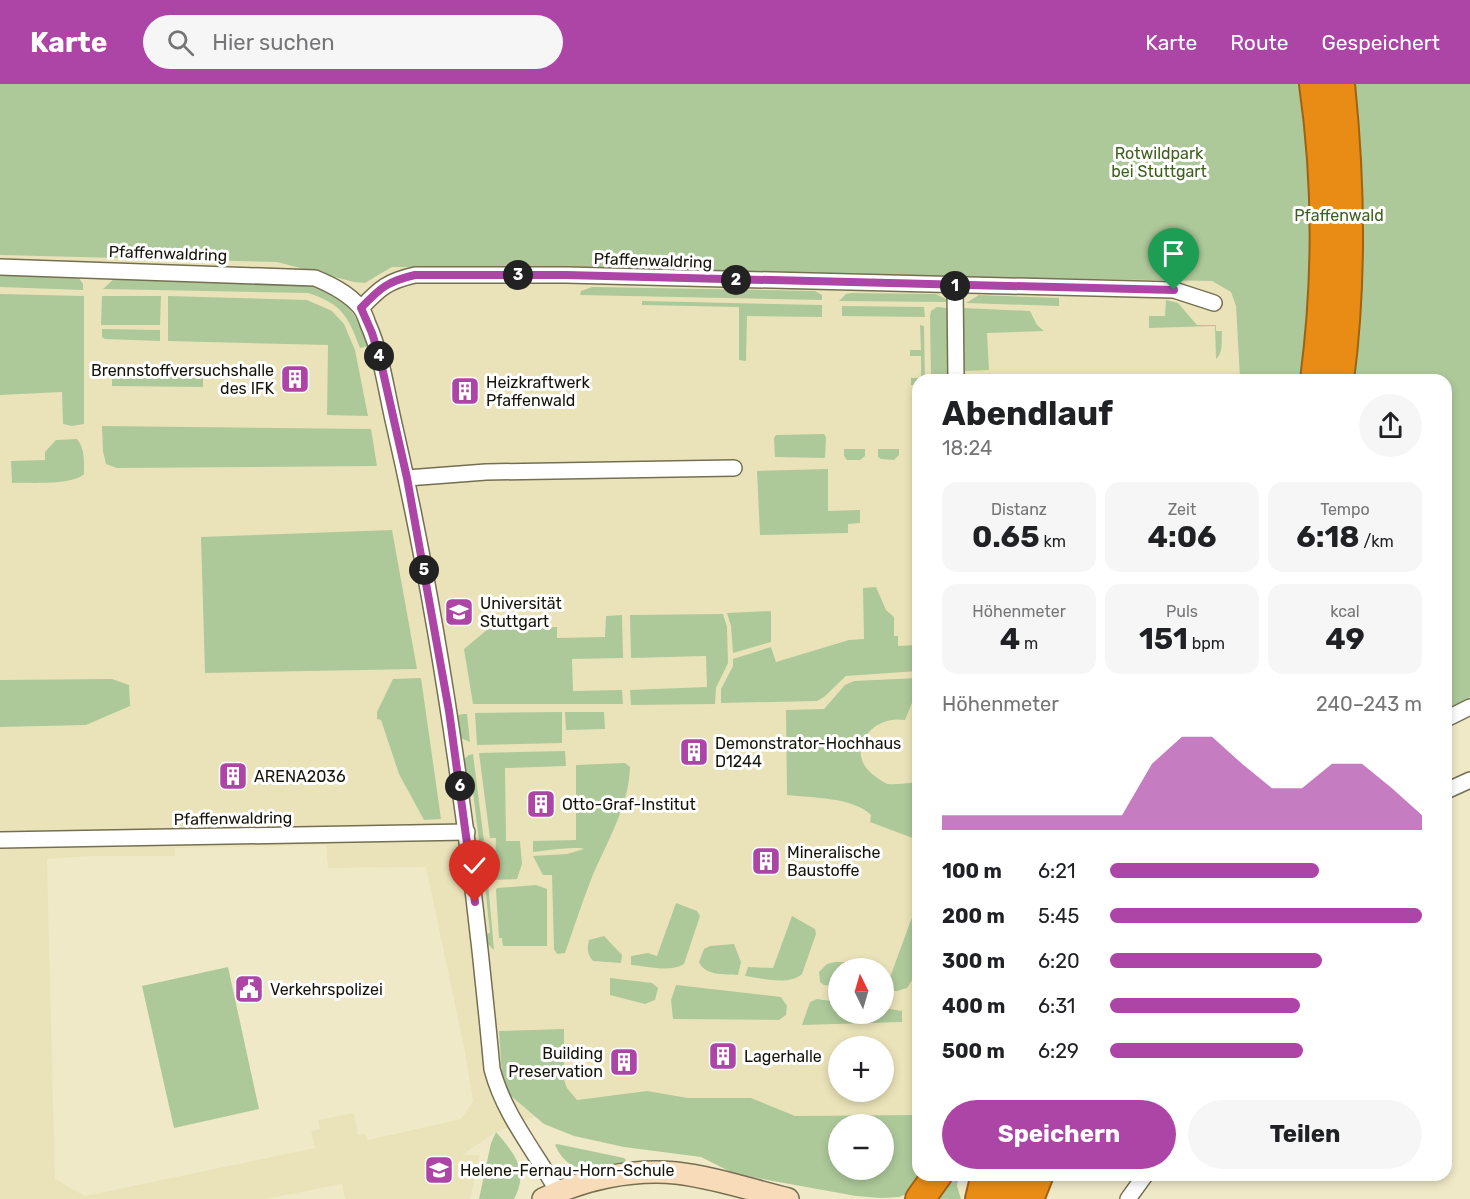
<!DOCTYPE html>
<html lang="de">
<head>
<meta charset="utf-8">
<style>
  :root { --surface:#fff; --page:#f6f6f6; --text:#202124; --muted:#757577; --accent:#ad45a7 }
  body { margin:0; font-family:Rubik,sans-serif; background:var(--page); color:var(--text); height:100vh; display:flex; flex-direction:column; font-size:22px; white-space:nowrap }
  * { box-sizing:border-box; margin:0 }
  p { font-size:20px; color:var(--muted) }
  .icon { flex:none; width:33px; height:33px; fill:none; stroke:currentColor; stroke-width:2; stroke-linecap:round; stroke-linejoin:round }
  .map { position:relative; flex:1; overflow:hidden }
  .sheet { position:absolute; left:912px; top:290px; width:540px; height:807px; display:flex; flex-direction:column; background:var(--surface); border-radius:18px; box-shadow:0 3px 9px #0003 }
  .sheet>* { flex:none }
  .needle { width:39px; rotate:355deg }
  .fabs { position:absolute; left:828px; top:874px; display:grid; gap:12px }
  .fabs a { display:grid; place-items:center; width:66px; height:66px; border-radius:50%; background:var(--surface); box-shadow:0 3px 9px #0003; font-size:30px }
  .pin { position:absolute; display:grid; place-items:center; width:51px; height:51px; color:#fff; margin:-62px -26px; border-radius:50% 50% 50% 0; rotate:-45deg; box-shadow:0 0 6px #0007 }
  .pin .icon { rotate:45deg }
  .km { position:absolute; width:30px; height:30px; margin:-15px; border-radius:50%; background:#222; color:#fff; font-size:16px; line-height:30px; text-align:center }
  .round { display:grid; place-items:center; flex:none; width:63px; height:63px; border-radius:32px; background:var(--page) }
  .summary { display:flex; align-items:center; justify-content:space-between; height:102px; padding:0 30px }
  h1 { font-size:33px; font-weight:700; line-height:45px }
  .stats { display:grid; grid-template-columns:repeat(3,1fr); gap:9px; height:102px; padding:6px 30px }
  .stats div { display:grid; align-content:center; border-radius:15px; background:var(--page); text-align:center }
  .stats b { font-size:30px; font-weight:700 }
  .stats small { font-size:16px; font-weight:400 }
  .stats p { font-size:16px }
  .chart { height:168px; padding:12px 30px }
  .chart p { display:flex; justify-content:space-between }
  .chart svg { width:100%; height:108px; margin-top:6px; fill:var(--accent); opacity:.7 }
  .primary-button { display:flex; gap:12px; margin-top:auto; padding:12px 30px }
  .primary-button a { flex:1; height:69px; border-radius:36px; background:var(--accent); color:#fff; font-size:24px; font-weight:700; line-height:69px; text-align:center }
  .primary-button a+a { background:var(--page); color:var(--text) }
  ul { padding:0 30px; list-style:none; font-size:20px }
  li { display:grid; grid-template-columns:96px 72px 1fr; align-items:center; height:45px }
  li i { height:15px; border-radius:8px; background:var(--accent) }
  header { display:flex; align-items:center; gap:36px; box-sizing:border-box; height:84px; padding:0 30px; background:var(--accent); color:#fff }
  header strong { font-size:28px }
  nav { display:flex; gap:33px; margin-inline-start:auto; font-size:21px }
  .search { width:420px; height:54px; background:var(--page); display:flex; align-items:center; gap:15px; box-sizing:border-box; padding:0 21px; border-radius:33px; color:var(--muted); font-size:22px }
  .map>svg:first-child { display:block }
  .built { fill:#eae3b9; fill-rule:evenodd }
  .green { fill:#adc99a; fill-rule:evenodd }
  .lines { fill:none; stroke-linecap:round; stroke-linejoin:round }
  .street-casing { stroke:#756f51; stroke-width:18 }
  .secondary-casing { stroke:#756f51; stroke-width:24 }
  .highway-casing { stroke:#9f6211; stroke-width:32 }
  .street { stroke:#fff; stroke-width:15 }
  .secondary { stroke:#f8dcb9; stroke-width:21 }
  .highway { stroke:#e98c16; stroke-width:28 }
  .route-casing { stroke:#fff; stroke-width:12 }
  .route { stroke:#ad45a7; stroke-width:8 }
  .labels { text-anchor:middle; stroke-width:6; stroke-linejoin:round; paint-order:stroke }
  .park-label { font-size:16px; fill:#3d611c; stroke:#fff }
  .street-label { font-size:16px; fill:#161408; stroke:#fff }
  .poi-label { font-size:16px; fill:#161408; stroke:#fff; text-anchor:start }
</style>
</head>
<body>
<header>
<strong>Karte</strong>
<div class="search"><svg class="icon" aria-label="search" viewBox="0 0 24 24"><circle cx="10" cy="10" r="6"/><path d="M15 15l6 6"/></svg>Hier suchen</div>
<nav><a>Karte</a><a>Route</a><a>Gespeichert</a></nav>
</header>
<div class="map">
<svg width="1470" height="1115" viewBox="0 0 1470 1115">
  <rect width="100%" height="100%" fill="#f0e9c8"/>
  <path class="built" d="M0 171 277 178 354 198 376 194 392 183 1212 197 1231 208 1236 222 1240 295 918 296V1012L913 1031 795 1032 751 1014H688L647 1007 577 1016 496 1048 462 1071H480L470 1115H345L342 1100 266 1115H0ZM326 761 328 784 426 783 465 968 473 1017 461 1035 368 1056 366 1050 358 1051 354 1029 318 1036 320 1045 311 1047 315 1064 85 1112 55 1095 47 775 93 772H175V764ZM838 885H884V930H838ZM838 963H884V1008H838Z"/>
  <g class="green">
    <polygon points="0,0 1470,0 1470,613 1446,626 1446,296 1240,295 1236,222 1231,208 1212,197 392,183 365,199 354,198 277,178 0,171"/>
    <polygon points="0,190 66,191 79,194 83,200 83,206 0,203"/>
    <path d="M116 193 311 200C347 215 355 227 369 262L360 264C348 232 342 220 308 209L103 205Z"/>
    <polygon points="592,203 815,207 822,211 822,216 580,211 581,207"/>
    <polygon points="852,209 936,210 946,215 948,218 839,217 846,210"/>
    <polygon points="0,210 84,212 84,340 72,342 63,340 62,308 0,311"/>
    <polygon points="979,211 1059,214 1059,222 966,219"/>
    <polygon points="102,212 161,212 160,241 101,241"/>
    <polygon points="168,212 307,216 332,227 344,240 355,266 368,332 327,331 328,261 168,257"/>
    <path d="M1166 216 1178 219 1197 241H1216V247H1222C1221 257 1224 268 1216 275L1215 242 1149 244V232H1165Z"/>
    <polygon points="642,217 822,221 822,233 747,232 746,277 739,276 739,223 642,221"/>
    <polygon points="842,222 924,223 925,233 842,232"/>
    <polygon points="937,223 948,224 948,295 931,295 930,232 931,227"/>
    <polygon points="963,224 1030,227 1037,241 1044,247 987,249 989,286 965,287 963,283"/>
    <polygon points="920,241 924,242 925,295 918,296 918,301 911,301 911,294 921,294 921,272 910,272 910,266 921,266"/>
    <polygon points="102,245 160,246 160,257 105,255 102,253"/>
    <polygon points="112,285 203,287 203,303 112,302"/>
    <polygon points="102,342 371,345 377,382 117,384 106,380 103,367"/>
    <polygon points="824,350 826,353 825,374 775,373 774,354 776,351"/>
    <path d="M77 355C85 365 84 377 84 390 71 402 30 398 12 399L11 377 45 376V368L56 356Z"/>
    <polygon points="844,365 865,365 865,372 860,376 847,376 844,372"/>
    <polygon points="878,365 899,365 899,371 894,376 881,375 878,373"/>
    <polygon points="828,385 828,427 860,426 860,439 848,440 848,449 760,451 757,387"/>
    <polygon points="392,446 417,585 205,589 201,453"/>
    <polygon points="876,503 886,526 894,533 894,552 898,552 898,562 915,561 918,559 918,587 846,592 824,613 817,617 721,619 721,605 733,582 733,575 771,563 776,578 849,556 864,555 863,504"/>
    <polygon points="771,527 771,558 733,569 731,542 727,529"/>
    <polygon points="723,530 727,543 728,579 716,604 715,620 631,621 630,606 707,603 706,572 631,574 630,531"/>
    <polygon points="622,531 623,574 572,575 573,607 622,606 623,620 473,620 464,565 488,545 557,543 557,554 605,553 606,532"/>
    <polygon points="421,594 441,735 424,736 399,690 381,636 377,635 377,628 393,595"/>
    <path d="M918 594V604L905 636C870 630 842 670 876 693 879 695 884 699 888 700 895 701 904 699 911 699L918 692V756L870 738 871 731C853 713 812 714 787 711L786 626 824 625 845 601 854 597Z"/>
    <polygon points="112,595 129,601 130,622 86,641 0,643 0,596"/>
    <polygon points="562,628 562,659 477,661 475,629"/>
    <polygon points="565,628 604,628 605,645 566,646"/>
    <polygon points="463,630 467,630 470,658 461,654 458,631"/>
    <polygon points="565,667 566,682 505,684 506,757 520,757 522,780 517,795 494,796 496,754 490,754 479,669"/>
    <polygon points="473,670 484,757 479,757 471,692 467,692 464,675 469,671"/>
    <path d="M625 679 630 683C629 722 607 758 592 793 582 818 574 844 565 869L557 870 554 865 552 791H543L533 772 567 770 584 765C578 762 543 767 533 768V757L576 756V681Z"/>
    <polygon points="481,764 485,764 494,866 487,859 485,850 490,849"/>
    <polygon points="536,801 547,805 547,862 503,862 502,854 499,854 496,806 497,804"/>
    <polygon points="918,817 918,887 907,904 897,907 884,907 884,896 889,896"/>
    <path d="M676 819 697 827 700 832 684 880C669 889 648 882 631 881V872L648 869 657 872Z"/>
    <path d="M792 832 815 845 816 850 802 890C789 902 761 894 745 892L748 883 773 884Z"/>
    <path d="M604 852 622 871 621 879 593 877C587 870 587 864 589 856Z"/>
    <path d="M734 860 741 878 738 891C724 890 705 892 699 878L704 865 710 862Z"/>
    <polygon points="835,878 847,878 849,885 838,885 838,903 824,901 820,898 819,888 827,880"/>
    <polygon points="228,883 259,1025 174,1044 142,902"/>
    <polygon points="610,894 652,899 658,904 655,916 645,920 610,911"/>
    <polygon points="676,901 781,913 787,922 786,931 779,936 673,935 671,916"/>
    <polygon points="817,915 838,918 838,930 884,930 884,924 902,927 902,938 802,941 810,918"/>
    <path d="M564 945V996L567 1004 577 1016 647 1007 688 1014H751L795 1032 913 1031 918 1012V1090L929 1091 909 1109 899 1113 881 1114 856 1112 735 1090 701 1073 624 1063 574 1052 544 1040 510 1011 502 993 499 947ZM838 1041H884V1086H838Z"/>
    <path d="M496 1048C515 1070 529 1087 514 1115H479L491 1059Z"/>
    <path d="M557 1060 624 1074 626 1076 625 1079C595 1083 571 1095 555 1061Z"/>
    <polygon points="944,1091 959,1091 957,1102 961,1115 939,1115 935,1108"/>
  </g>
  <g class="lines">
    <g class="street-casing">
      <g id="street">
        <path d="M0 183 315 194C332 201 348 209 360 223 364 228 366 234 368 240 382 271 386 306 394 340 443 552 472 768 492 985 504 1031 535 1067 558 1108"/>
        <polyline points="955,202 956,296"/>
        <path d="M361 224C380 204 388 197 415 191H566L1174 206 1214 219"/>
        <polyline points="407,394 486,388 734,384"/>
        <polyline points="1446,635 1470,623"/>
        <polyline points="1446,707 1470,696"/>
        <polyline points="0,756 467,748"/>
        <polyline points="1128,1115 1146,1090"/>
      </g>
    </g>
    <g class="secondary-casing">
      <path id="secondary" d="M543 1115C583 1095 631 1085 676 1089 713 1093 751 1106 788 1115"/>
    </g>
    <g class="highway-casing">
      <g id="highway">
        <path d="M1314 0C1328 98 1328 197 1315 296"/>
        <path d="M1339 296C1352 197 1350 98 1340 0"/>
        <polyline points="920,1115 938,1090"/>
        <polyline points="980,1115 986,1090"/>
        <polyline points="1003,1115 1009,1090"/>
        <polyline points="1029,1115 1039,1090"/>
      </g>
    </g>
    <use href="#street" class="street"/>
    <use href="#secondary" class="secondary"/>
    <use href="#highway" class="highway"/>
  </g>
  <g class="lines">
    <g class="route-casing">
      <path id="route" d="M475 818 449 627 407 394 381 279 372 249 361 224C380 204 388 197 415 191H566L1174 206"/>
    </g>
    <use href="#route" class="route"/>
  </g>
  <defs>
    <g id="building-square" transform="scale(1.5)"><rect x="-9" y="-9" width="18" height="18" rx="4" fill="#ad45a7" stroke="#fff"/><path d="M-4-6H4V6H1V3H-1V6H-4ZM-2.5-4.3h1.7v1.8h-1.7ZM.8-4.3h1.7v1.8H.8ZM-2.5-1h1.7V.8h-1.7ZM.8-1h1.7V.8H.8Z" fill="#fff"/></g>
    <g id="university-square" transform="scale(1.5)"><rect x="-9" y="-9" width="18" height="18" rx="4" fill="#ad45a7" stroke="#fff"/><path d="M0-5L7-2L0 1L-7-2ZM-4 1L0 2.5L4 1V4Q0 6-4 4Z" fill="#fff"/></g>
    <g id="civic-square" transform="scale(1.5)"><rect x="-9" y="-9" width="18" height="18" rx="4" fill="#ad45a7" stroke="#fff"/><path d="M-.6-6.5H3V-4.5H.6V-3L4-1V1h2V6H-6V1h2V-1L-.6-3ZM-1.2 2.5V6h2.4V2.5Z" fill="#fff"/></g>
    <g id="school-square" transform="scale(1.5)"><rect x="-9" y="-9" width="18" height="18" rx="4" fill="#ad45a7" stroke="#fff"/><path d="M0-5L7-2L0 1L-7-2ZM-4 1L0 2.5L4 1V4Q0 6-4 4Z" fill="#fff"/></g>
  </defs>
  <g fill-rule="evenodd">
    <use href="#building-square" x="295" y="295"/>
    <use href="#building-square" x="465" y="307"/>
    <use href="#university-square" x="459" y="528"/>
    <use href="#building-square" x="694" y="668"/>
    <use href="#building-square" x="233" y="692"/>
    <use href="#building-square" x="541" y="720"/>
    <use href="#building-square" x="766" y="777"/>
    <use href="#civic-square" x="249" y="905"/>
    <use href="#building-square" x="723" y="972"/>
    <use href="#building-square" x="624" y="978"/>
    <use href="#school-square" x="439" y="1086"/>
  </g>
  <g class="labels">
    <g class="park-label">
      <text x="1159" y="75">Rotwildpark<tspan x="1159" dy="18">bei Stuttgart</tspan></text>
      <text x="1339" y="137">Pfaffenwald</text>
    </g>
    <g class="street-label">
      <text transform="translate(168 169) rotate(2)" y="6">Pfaffenwaldring</text>
      <text transform="translate(653 176) rotate(2)" y="6">Pfaffenwaldring</text>
      <text transform="translate(233 734) rotate(-1)" y="6">Pfaffenwaldring</text>
    </g>
    <g class="poi-label">
      <text x="274" y="292" text-anchor="end">Brennstoffversuchshalle<tspan x="274" dy="18">des IFK</tspan></text>
      <text x="486" y="304">Heizkraftwerk<tspan x="486" dy="18">Pfaffenwald</tspan></text>
      <text x="480" y="525">Universität<tspan x="480" dy="18">Stuttgart</tspan></text>
      <text x="715" y="665">Demonstrator-Hochhaus<tspan x="715" dy="18">D1244</tspan></text>
      <text x="254" y="698">ARENA2036</text>
      <text x="562" y="726">Otto-Graf-Institut</text>
      <text x="787" y="774">Mineralische<tspan x="787" dy="18">Baustoffe</tspan></text>
      <text x="270" y="911">Verkehrspolizei</text>
      <text x="603" y="975" text-anchor="end">Building<tspan x="603" dy="18">Preservation</tspan></text>
      <text x="744" y="978">Lagerhalle</text>
      <text x="460" y="1092">Helene-Fernau-Horn-Schule</text>
    </g>
  </g>
</svg>
<div class="fabs">
<a><svg class="needle" viewBox="-14 -14 28 28"><path d="M0-13l5 13h-10z" fill="#e53935"/><path d="M0 13l5-13h-10z" fill="#757577"/></svg></a>
<a>+</a>
<a>−</a>
</div>
<div class="pin" style="left:1174px;top:206px;background:#1e9e55"><svg class="icon" aria-label="arrive" viewBox="0 0 24 24"><path d="M6 21V4h12l-3 4 3 4H6"/></svg></div>
<div class="pin" style="left:475px;top:818px;background:#d93025"><svg class="icon" aria-label="check" viewBox="0 0 24 24"><path d="M5 12l5 5 9-10"/></svg></div>
<b class="km" style="left:955px;top:202px">1</b>
<b class="km" style="left:736px;top:196px">2</b>
<b class="km" style="left:518px;top:191px">3</b>
<b class="km" style="left:379px;top:272px">4</b>
<b class="km" style="left:424px;top:486px">5</b>
<b class="km" style="left:460px;top:702px">6</b>
<section class="sheet">
<div class="summary"><div><h1>Abendlauf</h1><p>18:24</p></div><a class="round"><svg class="icon" aria-label="share" viewBox="0 0 24 24"><path d="M12 15V3M7 8l5-5 5 5M5 13v7h14v-7"/></svg></a></div>
<div class="stats">
<div><p>Distanz</p><b>0.65<small> km</small></b></div>
<div><p>Zeit</p><b>4:06</b></div>
<div><p>Tempo</p><b>6:18<small> /km</small></b></div>
</div>
<div class="stats">
<div><p>Höhenmeter</p><b>4<small> m</small></b></div>
<div><p>Puls</p><b>151<small> bpm</small></b></div>
<div><p>kcal</p><b>49</b></div>
</div>
<div class="chart"><p><span>Höhenmeter</span>240–243 m</p>
<svg viewBox="0 0 160 44" preserveAspectRatio="none"><path d="M0 44V38L10 38L20 38L30 38L40 38L50 38L60 38L70 17L80 6L90 6L100 17L110 27L120 27L130 17L140 17L150 27L160 38V44z"/></svg>
</div>
<ul>
<li><b>100 m</b>6:21<i style="width:67%"></i></li>
<li><b>200 m</b>5:45<i style="width:100%"></i></li>
<li><b>300 m</b>6:20<i style="width:68%"></i></li>
<li><b>400 m</b>6:31<i style="width:61%"></i></li>
<li><b>500 m</b>6:29<i style="width:62%"></i></li>
</ul>
<div class="primary-button"><a>Speichern</a><a>Teilen</a></div>
</section>
</div>
</body>
</html>
